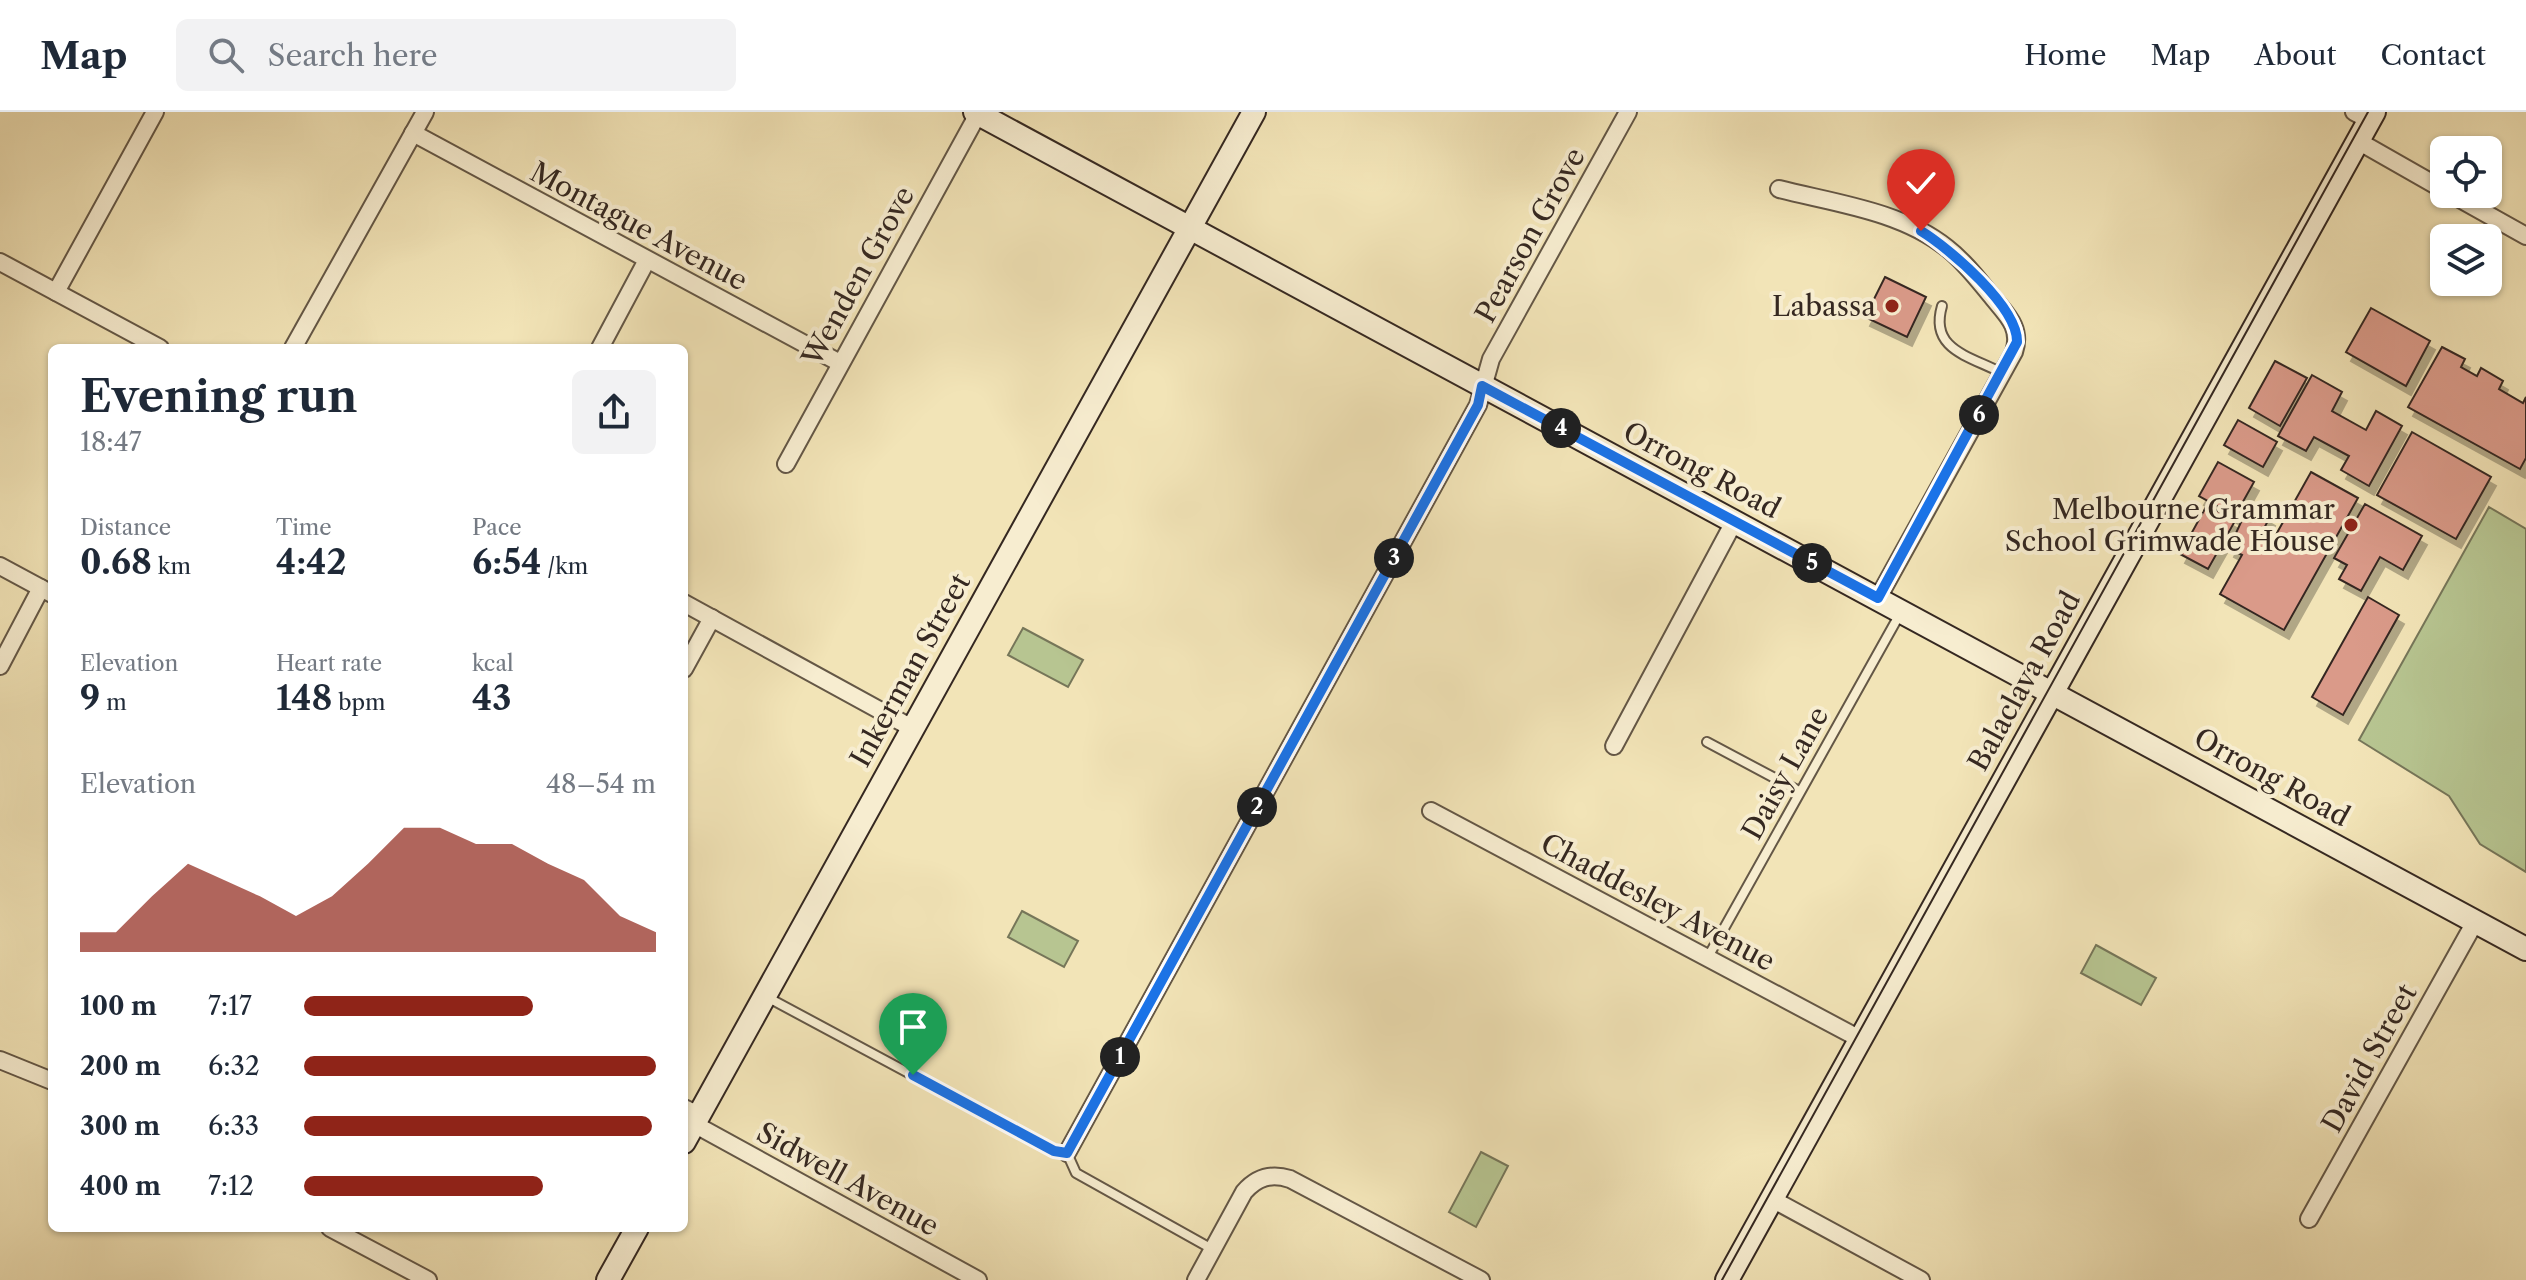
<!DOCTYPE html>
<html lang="en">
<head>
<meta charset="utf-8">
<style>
  :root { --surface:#fff; --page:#f2f2f3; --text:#1f2937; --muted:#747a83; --line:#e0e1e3; --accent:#8f2418 }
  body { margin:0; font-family:"Libre Caslon Text",serif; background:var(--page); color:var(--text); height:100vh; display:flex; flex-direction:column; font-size:30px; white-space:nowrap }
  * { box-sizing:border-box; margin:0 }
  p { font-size:26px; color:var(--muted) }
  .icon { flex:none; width:44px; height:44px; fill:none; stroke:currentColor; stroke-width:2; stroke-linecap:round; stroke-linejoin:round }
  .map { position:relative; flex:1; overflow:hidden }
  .details { position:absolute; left:48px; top:232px; width:640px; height:888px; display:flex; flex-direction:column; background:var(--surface); border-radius:12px; box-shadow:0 2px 6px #0004 }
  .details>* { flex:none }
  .controls { position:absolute; left:2430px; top:24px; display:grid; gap:16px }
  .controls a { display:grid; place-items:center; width:72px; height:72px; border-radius:12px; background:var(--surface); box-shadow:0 2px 6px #0004; font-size:40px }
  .pin { position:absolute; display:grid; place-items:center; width:68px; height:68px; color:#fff; margin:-82px -34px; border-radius:50% 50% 50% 0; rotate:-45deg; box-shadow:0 0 8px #0007 }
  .pin .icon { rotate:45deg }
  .km { position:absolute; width:40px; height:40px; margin:-20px; border-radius:50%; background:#222; color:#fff; font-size:22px; line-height:40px; text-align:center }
  .round { display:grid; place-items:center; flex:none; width:84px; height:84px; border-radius:12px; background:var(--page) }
  .overview { display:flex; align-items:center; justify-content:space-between; height:136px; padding:0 32px }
  h1 { font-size:44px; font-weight:700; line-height:60px }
  .figures { display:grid; grid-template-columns:repeat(3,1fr); gap:12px; height:136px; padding:8px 32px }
  .figures div { display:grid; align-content:center }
  .figures b { font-size:34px; font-weight:700 }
  .figures small { font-size:22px; font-weight:400 }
  .figures p { font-size:22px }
  .chart { height:224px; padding:16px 32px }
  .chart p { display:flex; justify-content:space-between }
  .chart svg { width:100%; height:144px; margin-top:8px; fill:var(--accent); opacity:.7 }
  ul { padding:0 32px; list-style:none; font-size:26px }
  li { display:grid; grid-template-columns:128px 96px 1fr; align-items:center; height:60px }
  li i { height:20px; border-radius:10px; background:var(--accent) }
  header { display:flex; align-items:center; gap:48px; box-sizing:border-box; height:112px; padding:0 40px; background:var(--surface); border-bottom:2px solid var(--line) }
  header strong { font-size:38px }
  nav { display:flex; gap:44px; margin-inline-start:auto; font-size:28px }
  .search { width:560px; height:72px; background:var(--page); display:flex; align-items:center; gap:20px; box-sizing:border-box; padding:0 28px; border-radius:12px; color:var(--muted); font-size:30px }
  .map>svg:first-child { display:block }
  .green { fill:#b7c591; stroke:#767659; stroke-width:2 }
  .building { fill:#da9a89; stroke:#352821; stroke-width:2; filter:url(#shadow) }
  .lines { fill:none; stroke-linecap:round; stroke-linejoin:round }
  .lane-casing { stroke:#645746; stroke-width:12 }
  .street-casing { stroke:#645746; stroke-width:20 }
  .secondary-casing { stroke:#352821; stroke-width:26 }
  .lane { stroke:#f7edd0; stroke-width:8 }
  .street { stroke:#f7edd0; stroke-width:16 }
  .secondary { stroke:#f7edd0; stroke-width:22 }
  .tram { stroke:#352821; stroke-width:2 }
  .route-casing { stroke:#fff; stroke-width:16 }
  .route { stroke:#1a73e8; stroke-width:10 }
  .poi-dot { fill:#8f2418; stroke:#f7edd0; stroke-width:3 }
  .labels { text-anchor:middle; stroke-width:8; stroke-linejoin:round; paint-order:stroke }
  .street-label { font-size:28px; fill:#352821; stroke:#f7edd0 }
  .poi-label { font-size:28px; fill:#352821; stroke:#f7edd0; text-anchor:end }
</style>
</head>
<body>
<header>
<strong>Map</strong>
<div class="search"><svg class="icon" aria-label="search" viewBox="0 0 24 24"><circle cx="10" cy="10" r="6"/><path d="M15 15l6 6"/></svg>Search here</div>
<nav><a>Home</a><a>Map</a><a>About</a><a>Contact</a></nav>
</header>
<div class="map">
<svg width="2526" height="1168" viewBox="0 0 2526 1168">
  <defs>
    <filter id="shadow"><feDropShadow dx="5" dy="9" stdDeviation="0" flood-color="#0004"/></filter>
  </defs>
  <rect width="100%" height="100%" fill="#f2e4b7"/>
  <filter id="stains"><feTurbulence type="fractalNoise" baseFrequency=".0025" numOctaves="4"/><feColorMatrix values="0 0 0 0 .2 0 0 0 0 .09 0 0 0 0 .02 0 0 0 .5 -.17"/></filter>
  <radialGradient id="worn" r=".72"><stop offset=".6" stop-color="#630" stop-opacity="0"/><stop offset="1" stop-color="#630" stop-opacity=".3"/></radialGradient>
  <g class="green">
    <polygon points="2489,395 2526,417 2526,760 2480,732 2449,684 2359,628"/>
    <polygon points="1023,516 1083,548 1068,575 1008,543"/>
    <polygon points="1022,799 1078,829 1064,855 1008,825"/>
    <polygon points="2096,833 2156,866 2141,893 2081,861"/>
    <polygon points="1481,1040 1508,1054 1476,1115 1449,1100"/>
  </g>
  <g class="building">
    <polygon points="1885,165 1926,185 1907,225 1865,205"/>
    <polygon points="2371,196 2430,229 2406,274 2346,240"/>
    <polygon points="2442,235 2465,247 2461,255 2477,264 2481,256 2503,269 2499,277 2523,291 2526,285 2526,346 2520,357 2408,295"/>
    <polygon points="2275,249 2307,266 2280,314 2249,296"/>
    <polygon points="2312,263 2342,280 2332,299 2366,318 2376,299 2402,314 2369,374 2341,358 2349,344 2314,325 2306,339 2278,324"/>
    <polygon points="2238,308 2277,330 2263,355 2224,333"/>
    <polygon points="2412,320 2491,365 2456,427 2377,383"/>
    <polygon points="2218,350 2254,370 2235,404 2199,384"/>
    <polygon points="2311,360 2358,386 2284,518 2220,482 2242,443 2229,436 2249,393 2270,405 2261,422 2273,428"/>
    <polygon points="2365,392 2422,424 2403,458 2380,445 2361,479 2339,467 2347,453 2334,446"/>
    <polygon points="2207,393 2235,409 2208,457 2180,442"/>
    <polygon points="2368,485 2399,503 2343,603 2312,585"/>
  </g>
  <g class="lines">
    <g class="lane-casing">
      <g id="lane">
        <path d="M1942 194C1929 238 1970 244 2002 261"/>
        <polyline points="1707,630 1799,679"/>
        <polyline points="1708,845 1901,500"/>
        <polyline points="765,884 1054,1039 1067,1041 1076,1061 1212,1137"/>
      </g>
    </g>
    <g class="street-casing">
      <g id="street">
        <polyline points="2354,0 2369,8"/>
        <polyline points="413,21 840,251"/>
        <polyline points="2358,29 2444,78"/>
        <path d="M1779 77C1834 91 1901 99 1947 136 1965 150 1979 169 1993 186 2007 203 2022 216 2014 240L1878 486"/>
        <polyline points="2451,82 2526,124"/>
        <polyline points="0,150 160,236"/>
        <polyline points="56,180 155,0"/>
        <polyline points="293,236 425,0"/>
        <polyline points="600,236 647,148"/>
        <polyline points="786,352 978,2"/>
        <polyline points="0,454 52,482"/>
        <polyline points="684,491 912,616"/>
        <polyline points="0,554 41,476"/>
        <polyline points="684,557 712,506"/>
        <polyline points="1614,634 1734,410"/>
        <polyline points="1431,699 1860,927"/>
        <polyline points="0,948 52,969"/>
        <polyline points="684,996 699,1003"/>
        <polyline points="694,1012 978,1168"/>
        <polyline points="1067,1041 1478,293 1491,247 1628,0"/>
        <polyline points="1772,1087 1921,1168"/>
        <polyline points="2309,1107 2475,810"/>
        <polyline points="330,1116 428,1168"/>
        <path d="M1196 1168 1244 1080C1257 1065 1271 1061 1290 1067L1481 1168"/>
      </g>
    </g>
    <g class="secondary-casing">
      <g id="secondary">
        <polyline points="975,0 2526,837"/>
        <polyline points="684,1030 1254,0"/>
        <polyline points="608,1168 637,1116"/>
        <polyline points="1727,1168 2374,0"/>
      </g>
    </g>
    <use href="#lane" class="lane"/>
    <use href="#street" class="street"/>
    <use href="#secondary" class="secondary"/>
    <polyline class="tram" points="1722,1168 2368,0"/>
  </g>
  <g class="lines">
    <g class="route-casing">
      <path id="route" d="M913 963 1054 1039 1067 1041 1478 293 1482 274 1878 486 2017 230C2018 195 1949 136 1921 119"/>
    </g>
    <use href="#route" class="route"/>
  </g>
  <g class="poi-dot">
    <circle cx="1892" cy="194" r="8"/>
    <circle cx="2351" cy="413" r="8"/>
  </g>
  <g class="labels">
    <g class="street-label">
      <text transform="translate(639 114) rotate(28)" y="10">Montague Avenue</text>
      <text transform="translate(1530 123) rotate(-61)" y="10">Pearson Grove</text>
      <text transform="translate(858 164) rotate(-61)" y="10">Wenden Grove</text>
      <text transform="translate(1702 358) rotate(28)" y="10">Orrong Road</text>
      <text transform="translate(910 558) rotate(-61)" y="10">Inkerman Street</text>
      <text transform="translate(2024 569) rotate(-61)" y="10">Balaclava Road</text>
      <text transform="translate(1785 661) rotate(-61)" y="10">Daisy Lane</text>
      <text transform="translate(2272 665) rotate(29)" y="10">Orrong Road</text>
      <text transform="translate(1658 790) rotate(28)" y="10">Chaddesley Avenue</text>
      <text transform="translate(2369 946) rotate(-61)" y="10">David Street</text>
      <text transform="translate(848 1067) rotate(29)" y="10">Sidwell Avenue</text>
    </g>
    <g class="poi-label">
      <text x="1876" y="204">Labassa</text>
      <text x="2335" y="407">Melbourne Grammar<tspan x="2335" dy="32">School Grimwade House</tspan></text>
    </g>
  </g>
  <rect width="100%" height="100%" filter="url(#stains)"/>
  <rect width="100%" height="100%" fill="url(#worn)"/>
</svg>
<div class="controls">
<a><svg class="icon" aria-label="locate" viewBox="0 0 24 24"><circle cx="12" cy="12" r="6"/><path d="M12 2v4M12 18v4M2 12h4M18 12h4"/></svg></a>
<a><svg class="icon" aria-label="layers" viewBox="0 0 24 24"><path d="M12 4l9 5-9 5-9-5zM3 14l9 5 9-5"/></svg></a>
</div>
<div class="pin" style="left:913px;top:963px;background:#1e9e55"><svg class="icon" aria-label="arrive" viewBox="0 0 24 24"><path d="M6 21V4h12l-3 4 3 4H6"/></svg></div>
<div class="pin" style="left:1921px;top:119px;background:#d93025"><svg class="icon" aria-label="check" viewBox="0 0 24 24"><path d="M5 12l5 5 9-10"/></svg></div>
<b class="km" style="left:1120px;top:945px">1</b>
<b class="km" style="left:1257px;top:695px">2</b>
<b class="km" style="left:1394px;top:446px">3</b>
<b class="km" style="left:1561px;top:316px">4</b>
<b class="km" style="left:1812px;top:451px">5</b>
<b class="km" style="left:1979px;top:303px">6</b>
<section class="details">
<div class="overview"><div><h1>Evening run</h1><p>18:47</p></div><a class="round"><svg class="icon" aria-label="share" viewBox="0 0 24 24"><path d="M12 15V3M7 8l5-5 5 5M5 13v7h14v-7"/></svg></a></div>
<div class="figures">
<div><p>Distance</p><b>0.68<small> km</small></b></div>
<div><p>Time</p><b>4:42</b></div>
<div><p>Pace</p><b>6:54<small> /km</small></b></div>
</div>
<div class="figures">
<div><p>Elevation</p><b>9<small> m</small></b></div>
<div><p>Heart rate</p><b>148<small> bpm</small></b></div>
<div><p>kcal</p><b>43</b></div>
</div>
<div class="chart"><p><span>Elevation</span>48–54 m</p>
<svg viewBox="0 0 160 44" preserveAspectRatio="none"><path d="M0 44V38L10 38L20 27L30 17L40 22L50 27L60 33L70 27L80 17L90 6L100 6L110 11L120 11L130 17L140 22L150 33L160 38V44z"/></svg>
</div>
<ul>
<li><b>100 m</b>7:17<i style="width:65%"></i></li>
<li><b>200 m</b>6:32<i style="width:100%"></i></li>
<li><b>300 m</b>6:33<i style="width:99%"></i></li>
<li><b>400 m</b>7:12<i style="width:68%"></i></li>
</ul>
</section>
</div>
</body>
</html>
